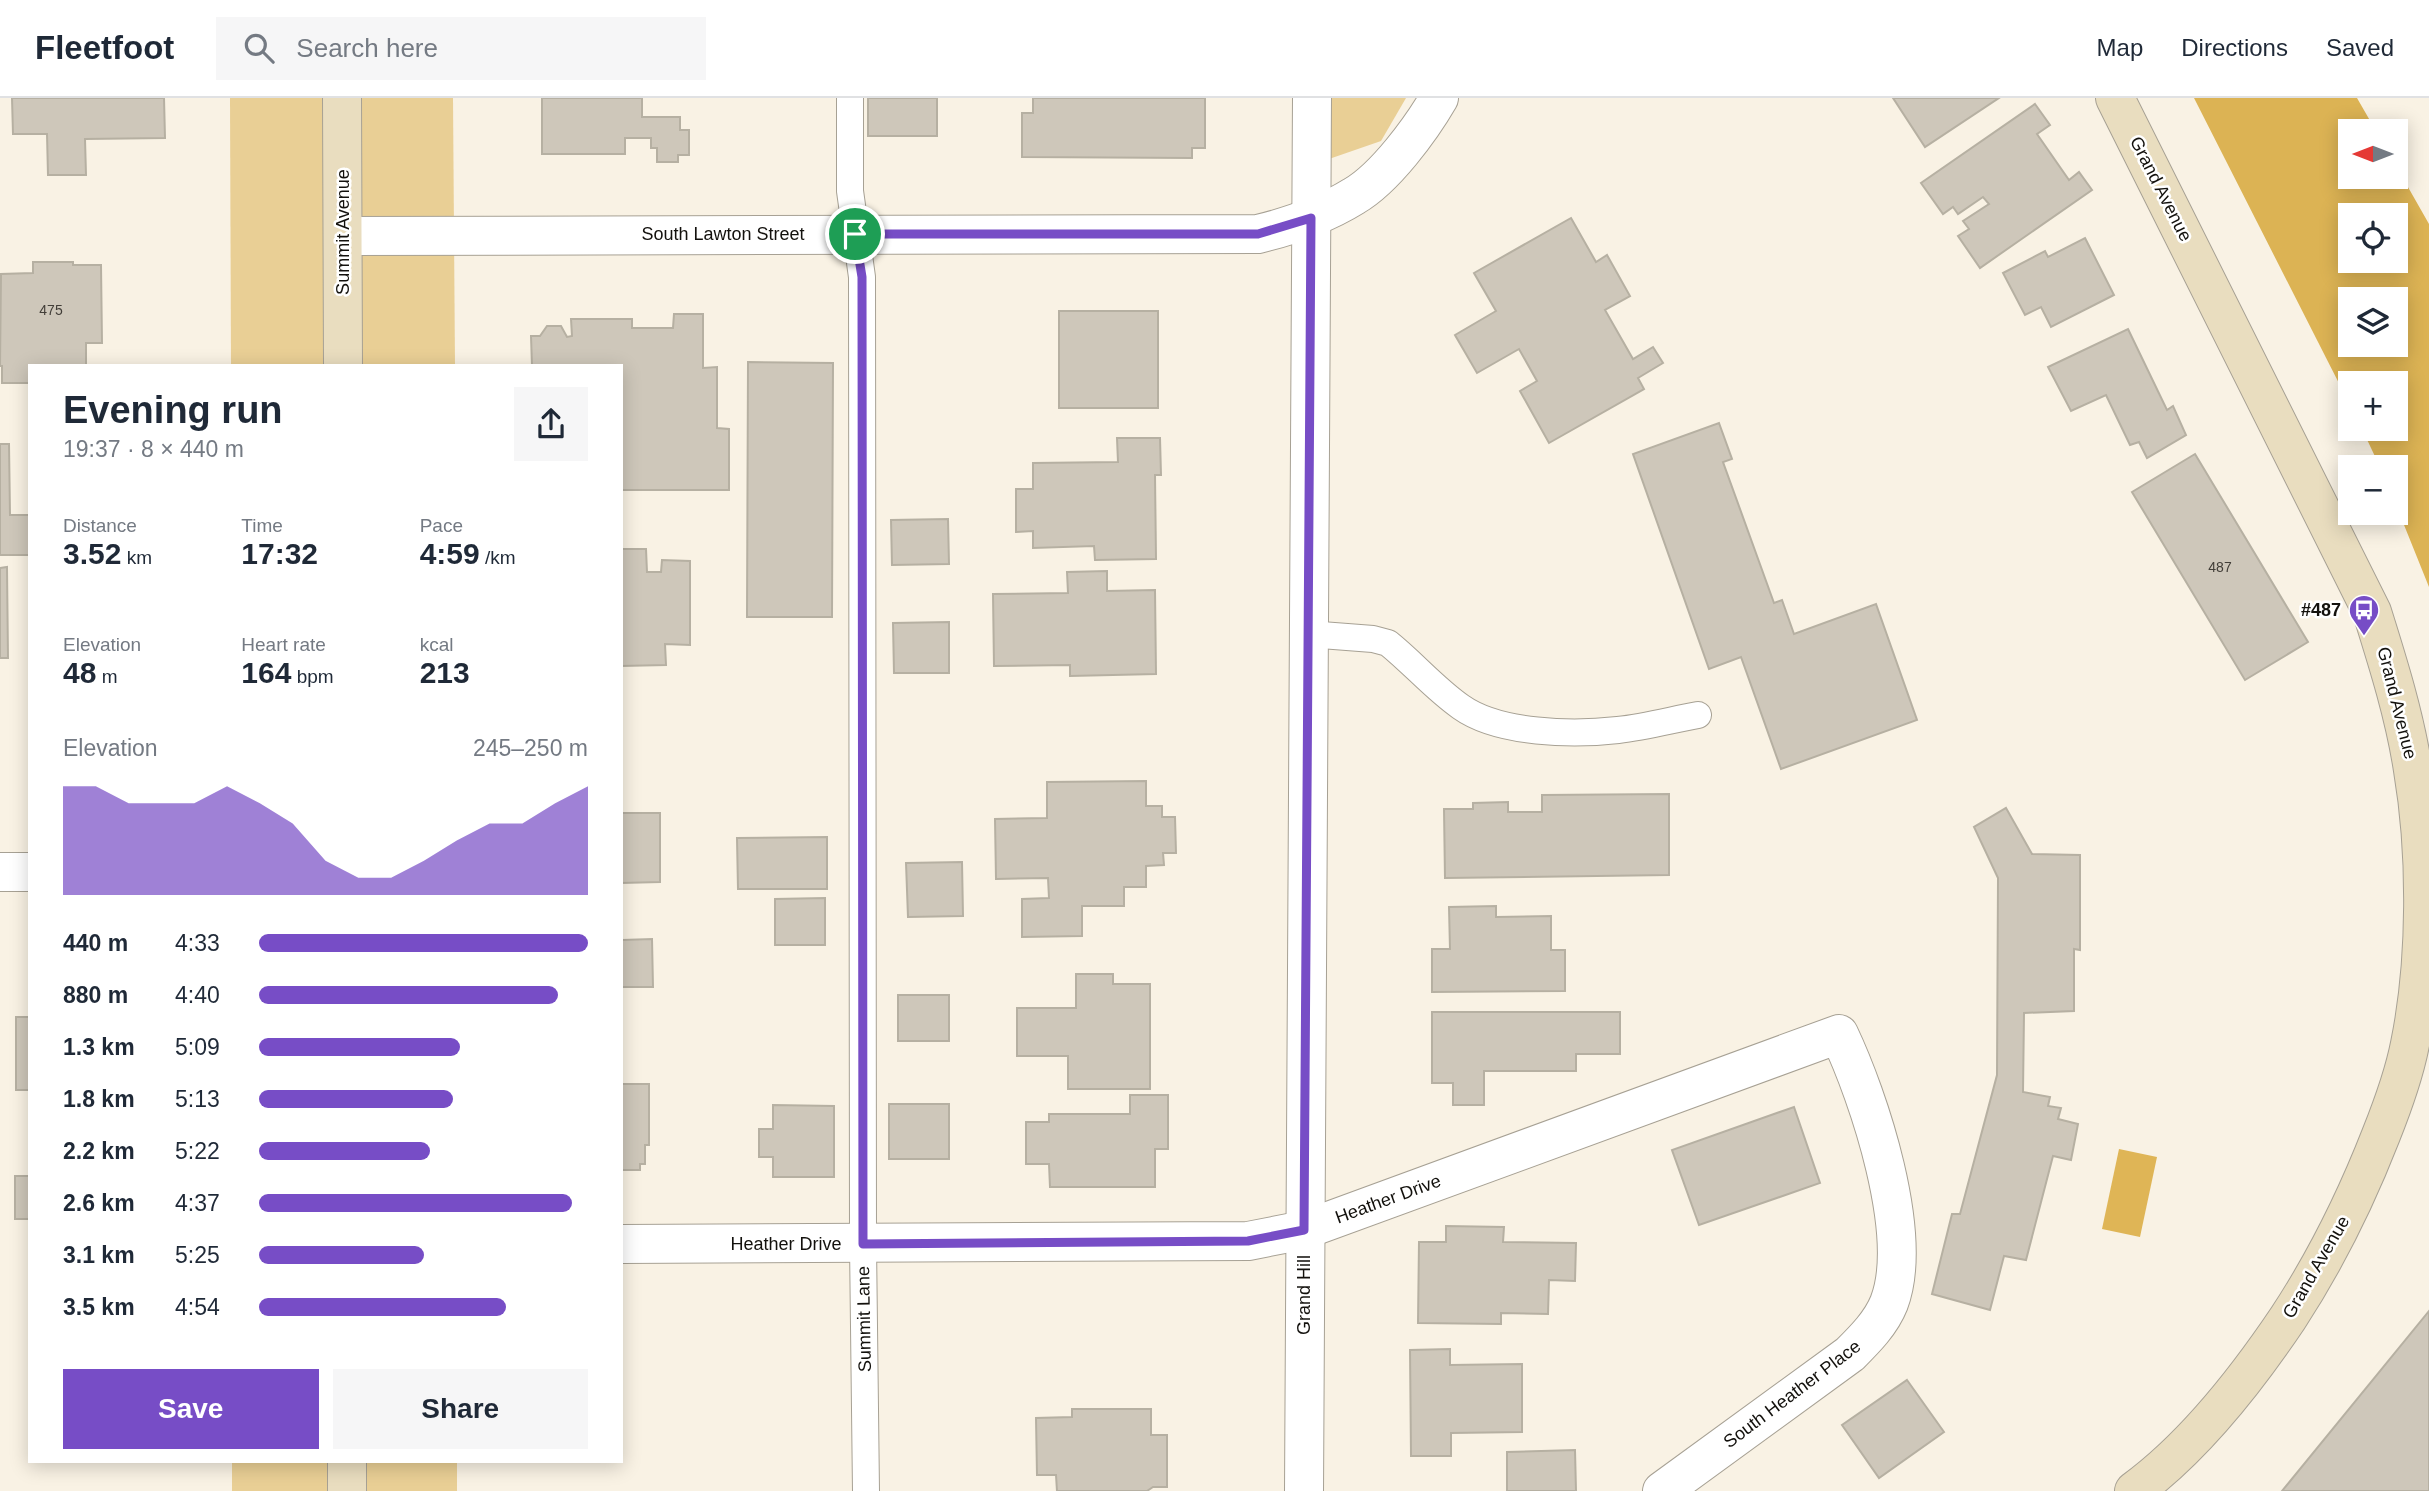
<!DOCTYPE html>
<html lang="en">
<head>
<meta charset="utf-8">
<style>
  :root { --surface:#fff; --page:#f6f6f7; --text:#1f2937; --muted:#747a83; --line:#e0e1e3; --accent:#774dc6 }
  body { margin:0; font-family:Helvetica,sans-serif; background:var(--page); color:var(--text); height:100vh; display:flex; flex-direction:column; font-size:26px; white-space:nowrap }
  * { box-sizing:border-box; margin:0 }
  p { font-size:23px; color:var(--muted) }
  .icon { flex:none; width:38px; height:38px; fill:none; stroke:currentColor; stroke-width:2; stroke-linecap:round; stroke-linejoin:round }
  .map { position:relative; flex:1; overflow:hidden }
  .side { position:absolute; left:28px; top:266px; width:595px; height:1099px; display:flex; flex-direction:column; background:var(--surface); border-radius:0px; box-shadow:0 4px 18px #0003 }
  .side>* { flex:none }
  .needle { width:46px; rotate:270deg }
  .tools { position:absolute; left:2338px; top:21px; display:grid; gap:14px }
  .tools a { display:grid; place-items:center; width:70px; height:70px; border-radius:0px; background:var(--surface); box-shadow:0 4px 18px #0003; font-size:35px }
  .pin { position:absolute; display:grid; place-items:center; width:60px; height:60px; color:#fff; margin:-30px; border:4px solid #fff; border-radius:50%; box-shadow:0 2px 7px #0007 }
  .round { display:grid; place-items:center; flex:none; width:74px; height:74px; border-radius:0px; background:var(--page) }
  .head { display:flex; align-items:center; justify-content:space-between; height:119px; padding:0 35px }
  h1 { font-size:38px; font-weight:800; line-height:52px }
  .stats { display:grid; grid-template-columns:repeat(3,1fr); gap:10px; height:119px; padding:7px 35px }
  .stats div { display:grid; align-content:center }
  .stats b { font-size:30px; font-weight:800 }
  .stats small { font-size:19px; font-weight:400 }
  .stats p { font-size:19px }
  .chart { height:196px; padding:14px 35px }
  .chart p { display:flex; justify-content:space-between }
  .chart svg { width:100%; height:126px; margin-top:7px; fill:var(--accent); opacity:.7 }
  .action { display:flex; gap:14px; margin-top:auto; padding:14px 35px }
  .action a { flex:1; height:80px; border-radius:0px; background:var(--accent); color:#fff; font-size:28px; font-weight:800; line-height:80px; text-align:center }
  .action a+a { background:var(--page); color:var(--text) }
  ul { padding:0 35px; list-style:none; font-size:23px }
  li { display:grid; grid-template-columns:112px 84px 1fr; align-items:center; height:52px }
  li i { height:18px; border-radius:9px; background:var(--accent) }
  header { display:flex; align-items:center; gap:42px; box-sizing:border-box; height:98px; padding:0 35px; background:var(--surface); border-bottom:2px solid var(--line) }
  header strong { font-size:33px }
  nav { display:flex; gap:38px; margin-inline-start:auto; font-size:24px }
  .search { width:490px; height:63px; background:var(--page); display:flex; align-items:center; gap:18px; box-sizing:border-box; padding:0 24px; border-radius:0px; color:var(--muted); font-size:26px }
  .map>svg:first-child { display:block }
  .green { fill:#e9cf95 }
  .forest { fill:#dcb354; fill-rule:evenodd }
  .water { fill:#dfb556 }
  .building { fill:#cec7ba; stroke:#b6b0a2; stroke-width:2 }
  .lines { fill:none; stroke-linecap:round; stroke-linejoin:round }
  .lane-casing { stroke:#a7a194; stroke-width:28 }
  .street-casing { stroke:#a7a194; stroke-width:40 }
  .secondary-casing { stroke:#a7a194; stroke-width:40 }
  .lane { stroke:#fff; stroke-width:26 }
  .street { stroke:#fff; stroke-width:38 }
  .secondary { stroke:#e9ddbf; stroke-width:38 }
  .route-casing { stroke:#fff; stroke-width:14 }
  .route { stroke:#774dc6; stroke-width:9 }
  .labels { text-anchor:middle; stroke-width:5; stroke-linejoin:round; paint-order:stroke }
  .number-label { font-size:14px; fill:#423e38 }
  .street-label { font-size:18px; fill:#13110d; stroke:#fff }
  .poi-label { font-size:18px; font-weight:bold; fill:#13110d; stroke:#fff; text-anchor:end }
</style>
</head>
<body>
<header>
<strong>Fleetfoot</strong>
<div class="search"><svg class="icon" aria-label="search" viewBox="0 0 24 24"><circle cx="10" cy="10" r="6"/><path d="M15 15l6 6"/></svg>Search here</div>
<nav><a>Map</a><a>Directions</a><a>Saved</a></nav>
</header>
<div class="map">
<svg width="2429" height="1393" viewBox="0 0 2429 1393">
  <rect width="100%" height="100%" fill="#f9f2e4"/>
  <g class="green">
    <polygon points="230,0 453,0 455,268 231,268"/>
    <polygon points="1329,0 1406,0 1381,43 1329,61"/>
    <rect x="232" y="1363" width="225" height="30"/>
  </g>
  <path class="forest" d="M2194 0H2357L2376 33H2350V79H2396V68L2429 126V489L2396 407V369H2380L2362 331H2396V285H2350V307ZM2350 117H2396V163H2350ZM2350 201H2396V247H2350Z"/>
  <polygon class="water" points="2119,1051 2157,1059 2140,1139 2102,1131"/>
  <g class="building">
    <polygon points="12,0 164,0 165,40 85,41 86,77 48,77 47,36 13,36"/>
    <polygon points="542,0 642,0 642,19 680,19 680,32 689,32 689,57 678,57 678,64 657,64 657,50 651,50 651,40 625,40 625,56 542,56"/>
    <rect x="868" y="0" width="69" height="38"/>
    <polygon points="1033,0 1205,0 1205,50 1192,50 1192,60 1022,59 1022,15 1033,15"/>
    <polygon points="1893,0 1999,0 1925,49"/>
    <polygon points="2035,6 2050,27 2037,36 2069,82 2079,74 2092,92 1980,170 1958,138 1969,131 1963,123 1989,106 1983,99 1958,116 1953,109 1943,116 1921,85"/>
    <polygon points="1571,120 1596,164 1607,157 1630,198 1605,212 1633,261 1653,249 1663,265 1638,280 1644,291 1549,345 1520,293 1537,283 1519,251 1477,275 1455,237 1496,213 1474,175"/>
    <polygon points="2085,140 2114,197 2051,229 2041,209 2025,217 2003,175 2045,153 2048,159"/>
    <polygon points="33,164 73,164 73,167 101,167 102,245 86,245 86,268 30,268 30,285 2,285 2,268 0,268 1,176 33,175"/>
    <rect x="1059" y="213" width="99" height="97"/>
    <polygon points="674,216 703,216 703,270 717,269 717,330 729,331 729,392 621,392 621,268 532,268 531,238 540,238 547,228 561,228 567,239 572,238 571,221 632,221 632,230 673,230"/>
    <polygon points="2128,231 2167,312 2173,308 2186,337 2147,360 2139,344 2130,347 2106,297 2071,313 2048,269"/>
    <polygon points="748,264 833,265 832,519 747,519"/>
    <polygon points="1719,325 1732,361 1723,364 1774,505 1782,502 1794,536 1876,506 1917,622 1781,671 1741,559 1709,571 1633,356"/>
    <polygon points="1117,340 1160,340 1161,377 1155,377 1156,461 1095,462 1094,448 1033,450 1033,433 1016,434 1016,391 1033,391 1033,365 1118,364"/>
    <polygon points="0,346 9,346 10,417 30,417 30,457 0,457"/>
    <polygon points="2195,356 2308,544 2245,582 2132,394"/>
    <polygon points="948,421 949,466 892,467 891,422"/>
    <polygon points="621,451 646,451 647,474 661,474 662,462 690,463 690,547 665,546 666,567 621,568"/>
    <polygon points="7,469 8,560 0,560 0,470"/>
    <polygon points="1107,473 1107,493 1155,492 1156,576 1070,578 1070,567 994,568 993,496 1068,495 1067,474"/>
    <polygon points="949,524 949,575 894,575 893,525"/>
    <polygon points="1146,683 1146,708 1162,708 1162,719 1175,719 1176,755 1163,755 1164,767 1146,768 1146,789 1124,789 1124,808 1082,808 1082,838 1022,839 1022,801 1049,800 1048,780 996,781 995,721 1047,720 1047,684"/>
    <polygon points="1669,696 1669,777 1445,780 1444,711 1473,711 1473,705 1508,704 1508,714 1542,714 1542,697"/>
    <polygon points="2006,710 2032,756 2080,757 2080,852 2074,851 2074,913 2024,915 2023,994 2050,999 2048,1008 2061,1010 2058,1021 2078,1026 2071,1062 2053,1058 2026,1162 2004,1158 1990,1212 1932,1196 1952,1116 1960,1116 1997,977 1998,780 1974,729"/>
    <polygon points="621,715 660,715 660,784 621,785"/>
    <polygon points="827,739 827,791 738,791 737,740"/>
    <polygon points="962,764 963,818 908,819 906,765"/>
    <polygon points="825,800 825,847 775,847 775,801"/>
    <polygon points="621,802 622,842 652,841 653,889 621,889"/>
    <polygon points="1496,808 1496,819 1551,818 1551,852 1565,852 1565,893 1432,894 1432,851 1450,851 1449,809"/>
    <polygon points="1076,876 1113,876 1113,886 1150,886 1150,991 1068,991 1068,958 1017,958 1017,910 1076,910"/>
    <rect x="898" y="897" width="51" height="46"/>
    <polygon points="1432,914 1620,914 1620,956 1576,956 1576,973 1484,973 1484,1007 1453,1007 1453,985 1432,985"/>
    <rect x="16" y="919" width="14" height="73"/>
    <polygon points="621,986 649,986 649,1047 645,1047 645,1066 640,1066 640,1072 621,1072"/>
    <polygon points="1130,997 1168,997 1168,1051 1155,1051 1155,1089 1050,1089 1049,1066 1026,1066 1026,1024 1049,1024 1049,1016 1130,1016"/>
    <rect x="889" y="1006" width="60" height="55"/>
    <polygon points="773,1007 834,1008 834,1079 773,1079 773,1059 759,1059 759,1031 773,1031"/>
    <polygon points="1794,1009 1820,1085 1699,1127 1672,1052"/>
    <rect x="15" y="1078" width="15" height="43"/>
    <polygon points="1446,1128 1504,1129 1503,1144 1576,1145 1575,1183 1549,1182 1548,1216 1501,1215 1501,1226 1418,1225 1419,1144 1446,1144"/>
    <polygon points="2429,1213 2429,1393 2282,1393"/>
    <polygon points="1450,1251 1450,1267 1522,1266 1522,1334 1451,1335 1451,1358 1411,1358 1410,1252"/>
    <polygon points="1907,1282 1944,1334 1879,1380 1842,1327"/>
    <polygon points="1072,1311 1151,1311 1151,1337 1167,1337 1167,1389 1153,1389 1147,1393 1057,1393 1056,1377 1037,1377 1036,1320 1072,1319"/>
    <polygon points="1575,1352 1576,1393 1507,1393 1507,1354"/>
  </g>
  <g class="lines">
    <g class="lane-casing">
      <g id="lane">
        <polyline points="850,0 850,93 862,179 863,1146 866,1393"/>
        <path d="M1308 536 1373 541 1388 545C1413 565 1435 591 1461 609 1499 636 1573 637 1618 632 1645 629 1671 622 1698 617"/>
      </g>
    </g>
    <g class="street-casing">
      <g id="street">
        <path d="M343 138 1258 136C1291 128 1325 116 1354 98 1385 80 1421 31 1439 0"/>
        <polyline points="0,774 30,774"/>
        <path d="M621 1146 1248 1143 1304 1132 1839 936C1869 999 1915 1137 1889 1205 1881 1225 1865 1241 1850 1256L1662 1393"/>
        <polyline points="1304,1393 1312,0"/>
      </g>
    </g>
    <g class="secondary-casing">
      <g id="secondary">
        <polyline points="342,0 343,268"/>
        <path d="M2115 0 2372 514C2388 565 2405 619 2413 672 2427 755 2427 863 2410 946 2404 977 2393 1007 2381 1037 2356 1101 2326 1162 2288 1220 2247 1281 2194 1349 2134 1393"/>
        <polyline points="347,1363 347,1393"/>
      </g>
    </g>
    <use href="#lane" class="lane"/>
    <use href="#street" class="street"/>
    <use href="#secondary" class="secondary"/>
  </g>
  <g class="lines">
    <g class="route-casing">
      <polygon id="route" points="1311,120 1304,1132 1248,1143 863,1146 862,179 855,136 1258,136"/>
    </g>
    <use href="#route" class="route"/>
  </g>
  <defs>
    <g id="bus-pin" transform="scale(1.575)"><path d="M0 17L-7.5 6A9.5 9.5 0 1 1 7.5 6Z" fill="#774dc6" stroke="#fff"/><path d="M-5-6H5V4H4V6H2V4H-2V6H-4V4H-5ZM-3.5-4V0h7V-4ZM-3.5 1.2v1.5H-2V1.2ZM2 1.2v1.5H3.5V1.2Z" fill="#fff"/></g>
  </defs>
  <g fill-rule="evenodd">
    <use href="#bus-pin" x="2364" y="512"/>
  </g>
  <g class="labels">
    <g class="number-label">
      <text x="51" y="217">475</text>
      <text x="2220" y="474">487</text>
    </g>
    <g class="street-label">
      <text transform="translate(2161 91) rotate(63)" y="6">Grand Avenue</text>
      <text transform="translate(343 134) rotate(-90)" y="6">Summit Avenue</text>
      <text x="723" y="142">South Lawton Street</text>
      <text transform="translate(2397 605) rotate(76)" y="6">Grand Avenue</text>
      <text transform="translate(1388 1101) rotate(-20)" y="6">Heather Drive</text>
      <text x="786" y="1152">Heather Drive</text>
      <text transform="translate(2316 1169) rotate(-60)" y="6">Grand Avenue</text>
      <text transform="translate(1304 1197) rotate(-90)" y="6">Grand Hill</text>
      <text transform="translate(864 1221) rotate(-91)" y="6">Summit Lane</text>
      <text transform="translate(1792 1296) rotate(-37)" y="6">South Heather Place</text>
    </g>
    <g class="poi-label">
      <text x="2341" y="518">#487</text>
    </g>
  </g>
</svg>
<div class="tools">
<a><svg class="needle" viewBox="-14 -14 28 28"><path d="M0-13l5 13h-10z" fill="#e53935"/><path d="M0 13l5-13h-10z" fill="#747a83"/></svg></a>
<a><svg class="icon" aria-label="locate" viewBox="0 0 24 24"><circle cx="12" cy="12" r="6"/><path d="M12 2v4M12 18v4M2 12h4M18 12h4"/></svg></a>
<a><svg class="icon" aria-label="layers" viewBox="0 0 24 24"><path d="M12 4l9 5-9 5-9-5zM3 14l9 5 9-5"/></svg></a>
<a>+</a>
<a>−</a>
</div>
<div class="pin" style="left:855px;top:136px;background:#1e9e55"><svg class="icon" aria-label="arrive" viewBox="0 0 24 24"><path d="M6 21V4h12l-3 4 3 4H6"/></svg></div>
<section class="side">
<div class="head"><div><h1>Evening run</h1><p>19:37 · 8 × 440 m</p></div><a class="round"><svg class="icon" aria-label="share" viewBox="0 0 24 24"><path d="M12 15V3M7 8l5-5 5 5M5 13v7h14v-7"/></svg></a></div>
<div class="stats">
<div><p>Distance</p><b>3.52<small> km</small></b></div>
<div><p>Time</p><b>17:32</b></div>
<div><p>Pace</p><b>4:59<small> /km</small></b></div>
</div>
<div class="stats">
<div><p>Elevation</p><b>48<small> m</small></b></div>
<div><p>Heart rate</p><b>164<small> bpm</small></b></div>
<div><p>kcal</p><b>213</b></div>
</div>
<div class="chart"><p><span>Elevation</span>245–250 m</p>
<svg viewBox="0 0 160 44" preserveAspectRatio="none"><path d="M0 44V6L10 6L20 12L30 12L40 12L50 6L60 12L70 19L80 32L90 38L100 38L110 32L120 25L130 19L140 19L150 12L160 6V44z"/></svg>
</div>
<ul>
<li><b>440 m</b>4:33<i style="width:100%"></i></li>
<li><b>880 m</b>4:40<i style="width:91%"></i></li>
<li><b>1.3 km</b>5:09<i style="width:61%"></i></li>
<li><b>1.8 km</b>5:13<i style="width:59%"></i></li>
<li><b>2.2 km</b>5:22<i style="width:52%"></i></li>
<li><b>2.6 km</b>4:37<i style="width:95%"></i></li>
<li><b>3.1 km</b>5:25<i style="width:50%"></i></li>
<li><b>3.5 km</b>4:54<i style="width:75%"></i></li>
</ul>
<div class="action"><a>Save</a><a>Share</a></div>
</section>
</div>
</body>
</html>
